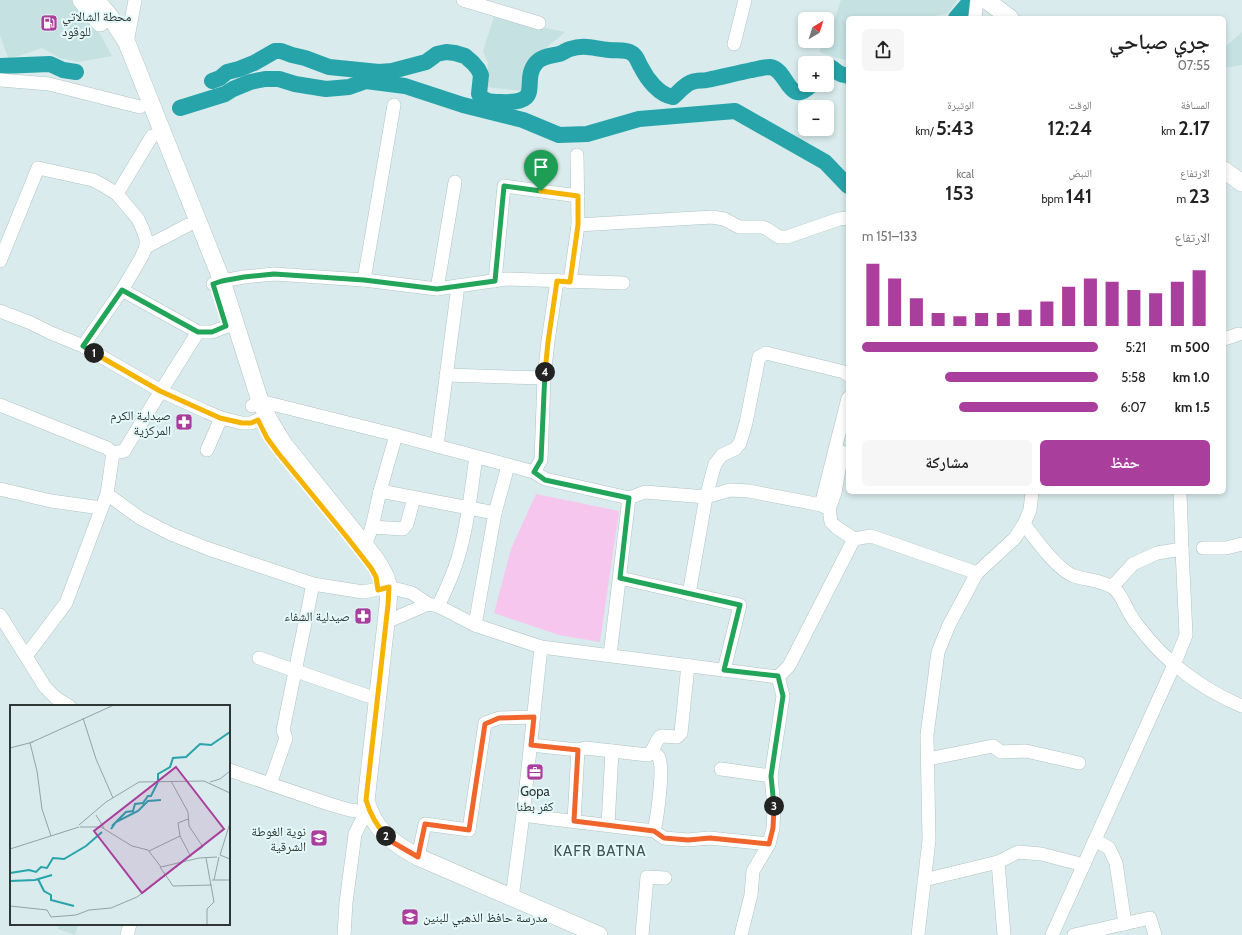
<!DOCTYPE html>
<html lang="ar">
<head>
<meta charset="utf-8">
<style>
  :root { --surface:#fff; --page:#f6f6f6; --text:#222; --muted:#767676; --accent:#aa3e9d }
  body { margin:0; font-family:Cabin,"Noto Naskh Arabic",sans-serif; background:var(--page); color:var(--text); direction:rtl; height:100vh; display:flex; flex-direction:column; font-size:15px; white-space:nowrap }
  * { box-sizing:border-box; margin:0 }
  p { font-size:13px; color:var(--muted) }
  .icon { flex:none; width:22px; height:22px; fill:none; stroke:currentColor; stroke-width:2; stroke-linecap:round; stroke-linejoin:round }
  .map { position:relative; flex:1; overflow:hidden; direction:ltr }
  .side { position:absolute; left:846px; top:16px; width:380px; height:478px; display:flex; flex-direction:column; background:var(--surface); border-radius:6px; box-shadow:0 2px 6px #0003; direction:rtl }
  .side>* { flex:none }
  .needle { width:26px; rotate:38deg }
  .controls { position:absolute; left:798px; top:12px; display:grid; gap:8px }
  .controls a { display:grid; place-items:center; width:36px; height:36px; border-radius:6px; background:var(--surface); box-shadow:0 2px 6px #0003; font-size:20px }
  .pin { position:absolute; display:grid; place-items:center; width:34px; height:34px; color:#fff; margin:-41px -17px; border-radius:50% 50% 50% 0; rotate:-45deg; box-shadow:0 0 4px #0007 }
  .pin .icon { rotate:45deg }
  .km { position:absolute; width:20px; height:20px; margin:-10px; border-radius:50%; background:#222; color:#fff; font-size:11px; line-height:20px; text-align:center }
  .round { display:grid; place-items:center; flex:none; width:42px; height:42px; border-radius:6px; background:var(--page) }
  .headline { display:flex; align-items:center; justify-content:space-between; height:68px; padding:0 16px }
  h1 { font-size:22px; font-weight:600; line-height:30px }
  .figures { display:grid; grid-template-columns:repeat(3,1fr); gap:6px; height:68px; padding:4px 16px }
  .figures div { display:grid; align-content:center }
  .figures b { font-size:20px; font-weight:600 }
  .figures small { font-size:11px; font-weight:400 }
  .figures p { font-size:11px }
  .chart { height:112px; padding:8px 16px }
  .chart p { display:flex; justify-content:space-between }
  .chart svg { width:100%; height:72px; margin-top:4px; stroke:var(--accent); stroke-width:6 }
  .button { display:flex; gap:8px; margin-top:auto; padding:8px 16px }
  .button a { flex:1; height:46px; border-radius:6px; background:var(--accent); color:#fff; font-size:16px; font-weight:600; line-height:46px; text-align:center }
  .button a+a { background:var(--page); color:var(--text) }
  ul { padding:0 16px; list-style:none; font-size:13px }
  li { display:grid; grid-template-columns:64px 48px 1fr; align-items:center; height:30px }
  li i { height:10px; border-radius:5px; background:var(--accent) }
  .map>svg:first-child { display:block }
  .built { fill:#c5e1e2 }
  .green { fill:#f7c6ee }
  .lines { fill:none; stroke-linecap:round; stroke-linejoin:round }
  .river { stroke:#27a4a9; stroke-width:16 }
  .minor-casing { stroke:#b1c3c4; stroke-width:14 }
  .major-casing { stroke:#b1c3c4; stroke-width:18 }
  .minor { stroke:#fff; stroke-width:13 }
  .major { stroke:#fff; stroke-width:17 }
  .split-1-casing { stroke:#fff; stroke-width:8 }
  .split-2-casing { stroke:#fff; stroke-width:8 }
  .split-3-casing { stroke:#fff; stroke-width:8 }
  .split-4-casing { stroke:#fff; stroke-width:8 }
  .split-5-casing { stroke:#fff; stroke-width:8 }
  .split-1 { stroke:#22a559; stroke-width:5 }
  .split-2 { stroke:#f5b400; stroke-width:5 }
  .split-3 { stroke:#f0652b; stroke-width:5 }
  .split-4 { stroke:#22a559; stroke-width:5 }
  .split-5 { stroke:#f5b400; stroke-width:5 }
  .labels { text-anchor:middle; stroke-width:4; stroke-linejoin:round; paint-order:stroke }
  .poi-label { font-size:13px; fill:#2f3636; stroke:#e6f9f9; text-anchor:end }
  .quarter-label { font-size:15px; letter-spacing:1px; fill:#435354; stroke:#e6f9f9 }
  .inset-river { fill:none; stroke:#27a4a9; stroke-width:2 }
  .inset-road { fill:none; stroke:#95a3a3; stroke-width:1 }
  .view { fill:#aa3e9d; fill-opacity:0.15; stroke:#aa3e9d; stroke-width:2 }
  .inset-edge { fill:none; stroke:#2f3636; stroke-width:2 }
</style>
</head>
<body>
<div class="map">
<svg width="1242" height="935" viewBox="0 0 1242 935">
  <rect width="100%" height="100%" fill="#d9ebec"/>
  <g class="built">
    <polygon points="0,0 72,0 96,27 112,56 78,62 60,58 42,48 19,56 8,58 0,35"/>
    <polygon points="841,0 957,0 948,13 925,18 848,18 848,61 819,52 825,41 827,41 827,36 833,23"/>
    <polygon points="494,17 565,32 526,65 523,91 486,87 488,63 483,51"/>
    <polygon points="1242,32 1242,65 1224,68 1224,48"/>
    <polygon points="59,924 78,924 75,935 58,929"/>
  </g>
  <polygon class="green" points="536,494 619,511 600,642 559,635 494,613 511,549"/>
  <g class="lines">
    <g class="river">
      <polyline points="956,18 968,4"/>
      <polyline points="0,66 50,64 63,70 76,72"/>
      <path d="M827 66C833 67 836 72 841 74 843 75 846 75 848 76"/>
      <path d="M212 81 220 78 227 72 239 69 254 63 275 51H281L292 55 305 58 329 67 379 72 392 71 426 62 437 54 446 52 455 53 465 56 473 63 478 69 481 75 479 94C484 102 491 102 500 102 546 104 520 82 536 63 542 56 551 56 559 54 563 53 566 50 570 49 585 44 595 49 609 50 617 51 627 49 633 54 637 57 638 62 641 67 647 79 659 95 673 97 679 92 685 84 692 82 697 80 702 81 707 80 722 77 737 73 752 70 758 69 764 67 770 67 788 69 788 108 811 85"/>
      <polyline points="180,108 225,94 233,89 250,82 265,79 279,79 295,84 326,89 349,87 366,81 405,86 463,105 523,120 559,135 587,134 639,119 735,111 825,162 848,186"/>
    </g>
    <g class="minor-casing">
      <g id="minor">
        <polyline points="463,0 539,23"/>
        <polyline points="975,18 977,0"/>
        <polyline points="127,43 135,0"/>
        <polyline points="734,44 745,0"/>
        <polyline points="0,80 49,84 140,107"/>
        <polyline points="117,194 152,136"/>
        <polyline points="578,225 712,217 724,219 739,227 762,227 767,229 779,237 787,237 839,219 848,218"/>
        <polyline points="146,247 188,225"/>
        <polyline points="0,261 38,168 93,180 106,187 117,194 138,219 143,230 146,239 146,247 141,258 122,290 83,346"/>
        <polyline points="364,280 394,105"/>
        <polyline points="495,281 504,186 578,196"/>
        <polyline points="570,282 578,225 577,155"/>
        <polyline points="213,284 222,281 244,277 274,274 364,280 437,289 506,279 623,283"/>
        <polyline points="437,289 455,182"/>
        <polyline points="122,290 198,332 212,332 225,327"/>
        <polyline points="0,311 31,323 51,333 83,346 161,391 207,412 221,418 242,423 251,423 258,420"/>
        <polyline points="1224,339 1239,334"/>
        <polyline points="446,375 544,378"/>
        <polyline points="0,405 107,448 113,453 124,451 161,391 198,332"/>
        <polyline points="252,406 260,401 396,435 534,472 545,479 629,498 645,492 706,497 730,490 749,491 821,505 829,509 831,522 836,527 854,539"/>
        <polyline points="437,446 458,286"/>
        <polyline points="207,450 221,418"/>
        <polyline points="534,472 541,460 544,378 548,341 557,281"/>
        <polyline points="0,489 51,501 101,508"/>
        <polyline points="380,491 495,513"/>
        <polyline points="107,494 140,518 171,534 209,549 313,584 363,592 389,587 412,593 428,604 438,606 475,625 541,647 778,677"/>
        <polyline points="821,505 848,398"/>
        <polyline points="829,509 835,493 842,452"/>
        <path d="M1024 524C1035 538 1057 570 1074 576 1086 580 1101 580 1112 587 1122 593 1125 608 1132 617 1134 621 1136 624 1139 627 1164 661 1203 690 1242 706"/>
        <polyline points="372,527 403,529 407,524 414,498"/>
        <polyline points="365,546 372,527 380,491 396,435"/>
        <polyline points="1203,548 1226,548 1242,544"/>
        <polyline points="620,578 740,605 724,670"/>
        <polyline points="1112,587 1133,564 1157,553 1182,549"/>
        <polyline points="689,594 706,497 715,464 722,455 735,449 740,443 746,423 759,357 766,353 844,372 848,375"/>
        <path d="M438 606C446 590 453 575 458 558 468 525 471 490 476 457"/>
        <polyline points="0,615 45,687 56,698 69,706"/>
        <polyline points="386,622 428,604"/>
        <polyline points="475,625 495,513 508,466"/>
        <polyline points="610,655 629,498"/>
        <polyline points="26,656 66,603 107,494 113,453"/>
        <polyline points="259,658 368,696"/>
        <path d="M531 745 578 750 585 748 648 755C655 750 654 742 661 736L677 737 681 733 688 665"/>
        <path d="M653 752C654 753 656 754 658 756 665 765 657 818 654 831"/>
        <polyline points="928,759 993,746 1001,752 1026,751 1079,763"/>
        <polyline points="721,769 771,776"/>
        <polyline points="229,770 329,804 350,810 358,811"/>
        <polyline points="270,784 286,738 283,730 313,584"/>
        <polyline points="523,815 553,819 654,831 664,838 688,840 709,838 769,844"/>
        <polyline points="574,821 578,750"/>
        <polyline points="608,825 612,751"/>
        <polyline points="1095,840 1109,848 1116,863 1125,924"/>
        <polyline points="418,857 425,824 469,830 485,723 499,718 534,717"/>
        <polyline points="998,862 1004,935"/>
        <polyline points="924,880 998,862 1018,852 1041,854 1084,865"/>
        <polyline points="512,898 523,815 541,647"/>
        <polyline points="127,935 130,924"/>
        <polyline points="344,935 346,903 355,834 362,820"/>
        <polyline points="642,935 647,877 665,878"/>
        <polyline points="741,935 751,895 753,871 769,844 773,828 774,807 771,776 783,696 778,677 789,666 854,539 871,536 977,573"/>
        <polyline points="918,935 929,840 927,735 938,652 949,625 977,573 1015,538 1024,524 1030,510 1032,492"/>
        <polyline points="1052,935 1174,665 1186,635 1182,549 1180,492"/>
        <polyline points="1074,935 1150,918 1155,935"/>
      </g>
    </g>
    <g class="major-casing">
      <g id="major">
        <polyline points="81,0 100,23"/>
        <path d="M96 0 109 15 127 43 222 281 260 401 269 420 283 443 375 558C387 576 390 583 388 605L366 801C375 831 391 842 418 857L599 935"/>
        <polyline points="986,0 1010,18"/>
        <polyline points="1224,170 1242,183"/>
      </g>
    </g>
    <use href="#minor" class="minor"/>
    <use href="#major" class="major"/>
  </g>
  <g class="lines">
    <g class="split-1-casing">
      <polyline id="split-1" points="94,353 83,346 122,290 198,332 212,332 226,326 213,284 222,281 244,277 274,274 364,280 437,289 495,281 504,186 541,191"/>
    </g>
    <g class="split-2-casing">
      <path id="split-2" d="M94 353 160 391 220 418 242 423H251L258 420 267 438 278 453 346 536 371 568 376 577 378 590 389 587 388 605 366 800C370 814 376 825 386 836"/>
    </g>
    <g class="split-3-casing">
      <polyline id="split-3" points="386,836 394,843 418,857 425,824 469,830 485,724 499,718 534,717 531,745 578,750 574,821 654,831 664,838 688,840 710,838 769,844 773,828 774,806"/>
    </g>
    <g class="split-4-casing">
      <polyline id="split-4" points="545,372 541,460 534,472 545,480 629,498 620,578 740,605 724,670 778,676 783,696 771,776 774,806"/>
    </g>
    <g class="split-5-casing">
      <polyline id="split-5" points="541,191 578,196 578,225 570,282 557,281 548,342 545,372"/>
    </g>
    <use href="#split-1" class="split-1"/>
    <use href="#split-2" class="split-2"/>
    <use href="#split-3" class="split-3"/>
    <use href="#split-4" class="split-4"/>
    <use href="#split-5" class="split-5"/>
  </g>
  <defs>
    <g id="fuel-square" transform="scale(0.9)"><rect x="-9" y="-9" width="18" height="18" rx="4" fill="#aa3e9d" stroke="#e6f9f9"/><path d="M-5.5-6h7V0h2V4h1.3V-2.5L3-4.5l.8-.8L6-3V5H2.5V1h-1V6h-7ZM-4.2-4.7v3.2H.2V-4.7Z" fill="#fff"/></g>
    <g id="pharmacy-square" transform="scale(0.9)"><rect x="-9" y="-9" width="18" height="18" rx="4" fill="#aa3e9d" stroke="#e6f9f9"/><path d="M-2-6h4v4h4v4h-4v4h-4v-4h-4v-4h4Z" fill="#fff"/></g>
    <g id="office-square" transform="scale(0.9)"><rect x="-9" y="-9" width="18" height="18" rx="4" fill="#aa3e9d" stroke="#e6f9f9"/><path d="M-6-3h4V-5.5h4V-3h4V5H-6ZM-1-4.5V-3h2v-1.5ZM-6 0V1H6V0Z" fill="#fff"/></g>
    <g id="school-square" transform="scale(0.9)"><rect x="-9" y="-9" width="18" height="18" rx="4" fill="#aa3e9d" stroke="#e6f9f9"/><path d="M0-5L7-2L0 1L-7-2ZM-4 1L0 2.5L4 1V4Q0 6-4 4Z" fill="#fff"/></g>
  </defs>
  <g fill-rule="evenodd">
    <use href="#fuel-square" x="49" y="23"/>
    <use href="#pharmacy-square" x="184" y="422"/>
    <use href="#pharmacy-square" x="363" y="616"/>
    <use href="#office-square" x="535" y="772"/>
    <use href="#school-square" x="319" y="838"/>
    <use href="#school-square" x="410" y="917"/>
  </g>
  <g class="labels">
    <g class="poi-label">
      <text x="62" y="21" text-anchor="start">محطة الشالاتي<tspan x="62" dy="15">للوقود</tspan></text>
      <text x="171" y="420">صيدلية الكرم<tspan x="171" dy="15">المركزية</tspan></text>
      <text x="350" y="621">صيدلية الشفاء</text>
      <text x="535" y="796" text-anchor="middle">Gopa<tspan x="535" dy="15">كفر بطنا</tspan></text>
      <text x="306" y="836">نوية الغوطة<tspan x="306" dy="15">الشرقية</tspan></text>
      <text x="423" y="922" text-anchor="start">مدرسة حافظ الذهبي للبنين</text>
    </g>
    <g class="quarter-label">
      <text x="600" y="856">KAFR BATNA</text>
    </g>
  </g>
  <g transform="translate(10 705)">
    <rect width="220" height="220" fill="#d9ebec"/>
    <path class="inset-river" d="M148 75V69L160 62 163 53 176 52 190 39 201 40 220 27M102 121 116 107 123 106 125 99 133 98 138 91H141L148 77M101 124 106 117 128 106 138 96 151 95M0 168 19 165 26 167 31 162 37 163 43 153 54 154 76 141 92 127M28 174 34 186 41 190V195L64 201M0 176 25 175 42 170"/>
    <path class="inset-road" d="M73 13 86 54 103 93M20 38 27 66 32 104 41 131M20 38 104 0M0 43 23 37M161 76 178 107 179 121 193 142 181 150M200 77 210 74 220 66M86 110 94 123M178 114 168 118 170 131 181 152M220 118 210 150 220 154M69 120 96 97 129 77 194 76 220 88M70 122H91L122 141 138 145 151 162 189 153 207 152M0 144 69 122M139 146 170 131M196 153 204 197 197 204V220M150 162 163 181 202 180M202 175H220M204 175 209 152M0 201 37 205 41 212 66 210 79 205 101 203 127 192 173 157"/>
    <path class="view" d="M166 62 214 124 132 188 84 126Z"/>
    <rect width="220" height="220" class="inset-edge"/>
  </g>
</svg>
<div class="controls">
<a><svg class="needle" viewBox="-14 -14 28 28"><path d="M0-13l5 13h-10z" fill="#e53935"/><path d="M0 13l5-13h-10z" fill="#767676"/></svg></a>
<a>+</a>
<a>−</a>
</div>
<div class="pin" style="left:541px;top:191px;background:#1e9e55"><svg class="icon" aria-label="arrive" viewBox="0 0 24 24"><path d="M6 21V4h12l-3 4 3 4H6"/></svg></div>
<b class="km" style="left:94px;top:353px">1</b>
<b class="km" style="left:386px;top:836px">2</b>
<b class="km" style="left:774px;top:806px">3</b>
<b class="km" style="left:545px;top:372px">4</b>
<section class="side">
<div class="headline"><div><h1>جري صباحي</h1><p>07:55</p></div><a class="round"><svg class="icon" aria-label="share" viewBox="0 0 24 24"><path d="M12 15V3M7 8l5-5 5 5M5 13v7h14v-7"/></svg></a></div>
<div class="figures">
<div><p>المسافة</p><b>2.17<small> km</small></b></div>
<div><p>الوقت</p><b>12:24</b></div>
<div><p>الوتيرة</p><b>5:43<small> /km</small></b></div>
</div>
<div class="figures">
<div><p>الارتفاع</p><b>23<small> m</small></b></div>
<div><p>النبض</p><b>141<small> bpm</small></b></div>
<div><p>kcal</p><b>153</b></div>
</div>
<div class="chart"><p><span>الارتفاع</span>133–151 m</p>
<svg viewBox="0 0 160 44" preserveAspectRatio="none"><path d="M5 44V6M15 44V15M25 44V27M35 44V36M45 44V38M55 44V36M65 44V36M75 44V34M85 44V29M95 44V20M105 44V15M115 44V17M125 44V22M135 44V24M145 44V17M155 44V10"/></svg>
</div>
<ul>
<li><b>500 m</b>5:21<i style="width:100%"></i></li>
<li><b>1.0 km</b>5:58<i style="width:65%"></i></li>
<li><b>1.5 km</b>6:07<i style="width:59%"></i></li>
</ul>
<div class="button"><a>حفظ</a><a>مشاركة</a></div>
</section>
</div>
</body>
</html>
